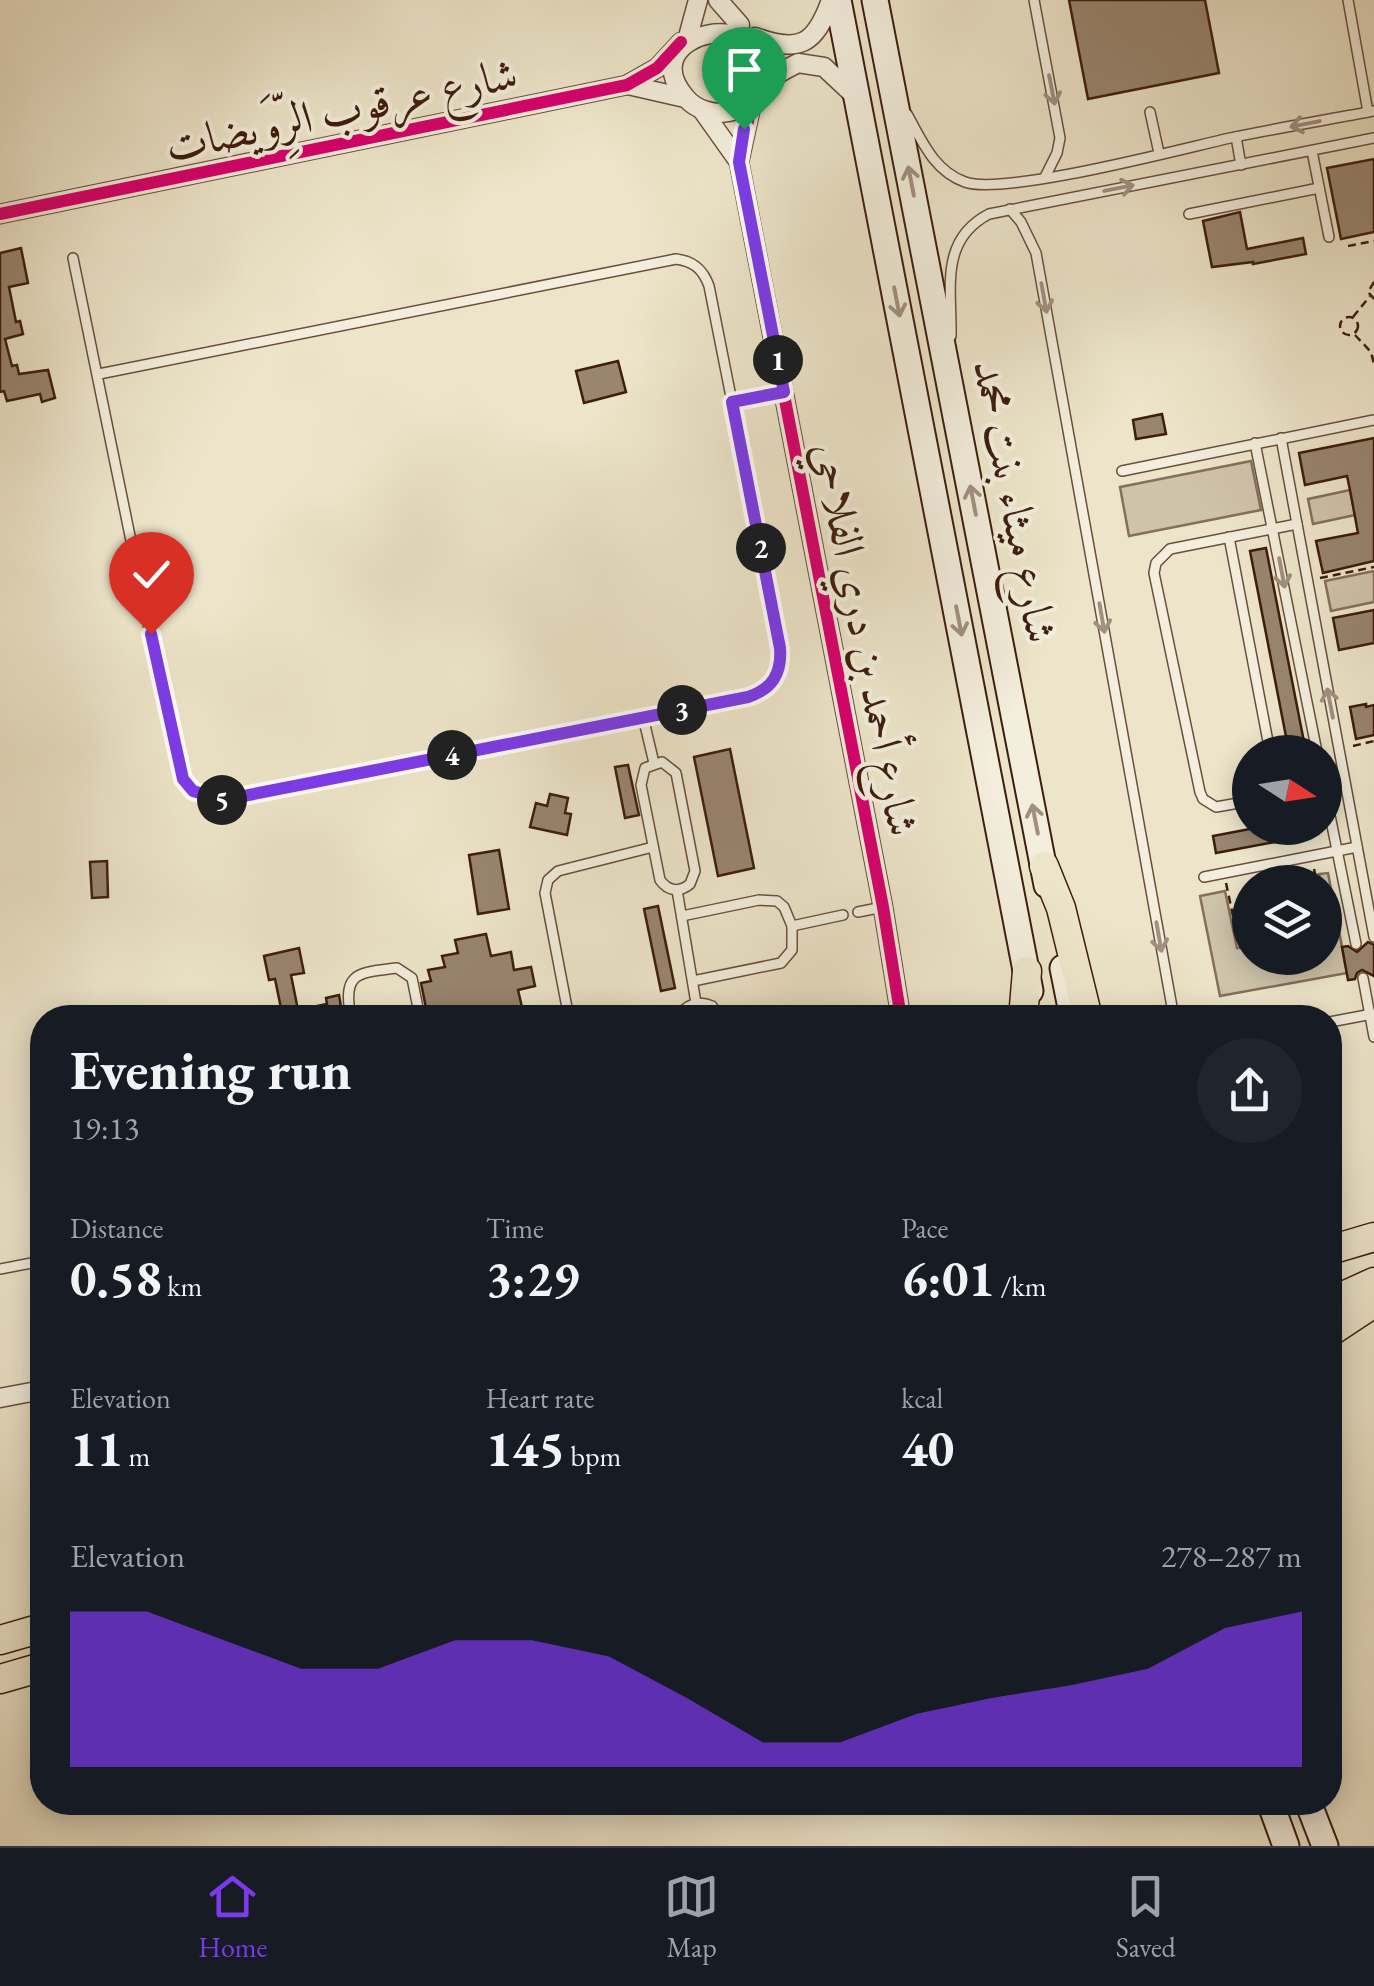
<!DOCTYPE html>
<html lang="en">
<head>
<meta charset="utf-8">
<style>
  :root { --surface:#171b24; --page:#20242c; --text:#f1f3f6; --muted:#9ea1a6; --line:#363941; --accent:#7c3aed }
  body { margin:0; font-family:"EB Garamond",Amiri,serif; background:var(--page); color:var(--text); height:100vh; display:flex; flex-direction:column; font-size:38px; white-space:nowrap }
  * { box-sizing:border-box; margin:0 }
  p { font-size:32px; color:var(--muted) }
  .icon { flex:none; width:55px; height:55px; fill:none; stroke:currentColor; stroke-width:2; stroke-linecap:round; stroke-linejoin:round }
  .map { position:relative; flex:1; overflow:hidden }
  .sheet { position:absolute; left:30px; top:1005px; width:1312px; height:810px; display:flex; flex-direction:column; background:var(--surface); border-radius:40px; box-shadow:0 5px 25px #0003 }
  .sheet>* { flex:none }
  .needle { width:65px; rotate:102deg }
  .buttons { position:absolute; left:1232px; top:735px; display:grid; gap:20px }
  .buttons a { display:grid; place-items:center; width:110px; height:110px; border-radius:50%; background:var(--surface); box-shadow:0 5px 25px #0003; font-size:50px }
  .pin { position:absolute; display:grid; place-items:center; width:85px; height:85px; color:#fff; margin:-102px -42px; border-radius:50% 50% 50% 0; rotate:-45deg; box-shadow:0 0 10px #0007 }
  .pin .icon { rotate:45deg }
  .km { position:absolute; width:50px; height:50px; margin:-25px; border-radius:50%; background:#222; color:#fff; font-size:28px; line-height:50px; text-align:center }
  .round { display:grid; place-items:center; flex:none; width:105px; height:105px; border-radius:52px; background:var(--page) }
  .headline { display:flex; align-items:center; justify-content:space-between; height:170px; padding:0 40px }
  h1 { font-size:55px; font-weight:700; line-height:75px }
  .metrics { display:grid; grid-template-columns:repeat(3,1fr); gap:15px; height:170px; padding:10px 40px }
  .metrics div { display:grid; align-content:center }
  .metrics b { font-size:50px; font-weight:700 }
  .metrics small { font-size:28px; font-weight:400 }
  .metrics p { font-size:28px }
  .chart { height:280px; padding:20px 40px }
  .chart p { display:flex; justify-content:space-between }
  .chart svg { width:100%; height:180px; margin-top:10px; fill:var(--accent); opacity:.7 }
  .dock { display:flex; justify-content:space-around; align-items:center; height:140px; border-top:2px solid var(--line); background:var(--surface); font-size:28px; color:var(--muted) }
  .dock a { display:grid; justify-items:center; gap:5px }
  .dock .current { color:var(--accent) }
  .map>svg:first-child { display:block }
  .green { fill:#cfc3aa; stroke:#86705c; stroke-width:2.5 }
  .building { fill:#998570; stroke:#3d1d0e; stroke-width:2.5 }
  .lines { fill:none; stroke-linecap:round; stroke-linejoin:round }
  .lane-casing { stroke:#694f3d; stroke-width:12 }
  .street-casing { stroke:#694f3d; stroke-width:21 }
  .secondary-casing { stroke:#3d1d0e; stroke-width:29 }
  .primary-casing { stroke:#3d1d0e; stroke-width:31 }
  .path { stroke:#3d1d0e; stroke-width:2.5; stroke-dasharray:8 5; stroke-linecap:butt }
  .lane { stroke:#f3eedd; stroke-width:9 }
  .street { stroke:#f3eedd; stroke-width:18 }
  .secondary { stroke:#f3eedd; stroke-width:25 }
  .primary { stroke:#ede5ca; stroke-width:28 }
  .cycleway-casing { stroke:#f3eedd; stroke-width:19 }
  .cycleway { stroke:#d6006c; stroke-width:12 }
  .oneway { stroke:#a19080 }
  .route-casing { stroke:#fff; stroke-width:20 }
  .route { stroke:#7c3aed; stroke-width:12 }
  .labels { text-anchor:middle; stroke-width:8; stroke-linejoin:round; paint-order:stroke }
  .street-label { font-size:45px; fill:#3d1d0e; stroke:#f3eedd }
</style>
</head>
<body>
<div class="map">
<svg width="1374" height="1846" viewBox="0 0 1374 1846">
  <rect width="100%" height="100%" fill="#ede5ca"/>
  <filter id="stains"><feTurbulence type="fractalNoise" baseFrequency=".002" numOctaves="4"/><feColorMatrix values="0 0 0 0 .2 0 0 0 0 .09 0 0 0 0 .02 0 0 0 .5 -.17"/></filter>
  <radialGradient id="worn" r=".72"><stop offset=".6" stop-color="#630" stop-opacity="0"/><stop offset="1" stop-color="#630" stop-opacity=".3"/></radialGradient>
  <g class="green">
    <polygon points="1251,461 1261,510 1129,536 1120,487"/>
    <polygon points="1350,490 1355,515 1313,524 1308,499"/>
    <polygon points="1374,571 1374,602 1331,611 1325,581"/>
    <polygon points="1328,873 1347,973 1220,996 1200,896 1225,891 1237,948 1250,946 1250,958 1275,967 1288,965 1298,958 1325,958 1325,936 1330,934 1325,882 1321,882 1319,874"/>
  </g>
  <g class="building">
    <polygon points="1069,0 1205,0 1219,73 1088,99"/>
    <polygon points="1374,159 1374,232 1341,239 1327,168"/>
    <polygon points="1240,212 1247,249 1303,238 1306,254 1253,264 1253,262 1212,267 1203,221"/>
    <polygon points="21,248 28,283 9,287 16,322 20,321 23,334 5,339 12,366 17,365 19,374 48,370 55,398 42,402 40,394 7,401 4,391 0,392 0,253"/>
    <polygon points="618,361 626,392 584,403 576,371"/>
    <polygon points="1162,414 1166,434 1136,439 1133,420"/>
    <polygon points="1374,438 1374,561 1323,573 1316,541 1358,533 1350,490 1347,476 1305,485 1299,453"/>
    <polygon points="1266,548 1306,752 1289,752 1250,551"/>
    <polygon points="1374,610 1374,643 1339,650 1333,618"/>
    <polygon points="1366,704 1366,707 1374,705 1374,735 1356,739 1350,707"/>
    <polygon points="730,749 754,868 718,876 694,757"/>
    <polygon points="628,765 639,815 625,818 615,767"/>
    <polygon points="550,794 568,798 565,813 571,814 567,835 530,827 536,803 547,806"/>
    <polygon points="1255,828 1317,828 1318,834 1216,853 1213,836"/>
    <polygon points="499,850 509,909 478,914 469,855"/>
    <polygon points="107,861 108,897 92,898 90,862"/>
    <polygon points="658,906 675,988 661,991 644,909"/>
    <polygon points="486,934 491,956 511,952 514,970 531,967 535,986 518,990 522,1007 500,1011 502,1018 437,1018 436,1011 427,1013 421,983 431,981 428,970 445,967 442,956 458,953 455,940"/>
    <polygon points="1368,942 1374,945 1374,976 1362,970 1357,973 1355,979 1348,980 1342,947 1348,946 1357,952"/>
    <polygon points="299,948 304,973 291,975 298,1010 327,1004 326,998 339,995 343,1018 283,1018 275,979 269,980 264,956"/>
  </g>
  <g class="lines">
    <g class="lane-casing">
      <g id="lane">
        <polyline points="1034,0 1060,138 1057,153 1045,177"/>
        <polyline points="1348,0 1368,112"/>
        <polyline points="1150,112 1159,153"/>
        <path d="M907 114C922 141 934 171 965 182 1003 196 1181 149 1230 138 1278 128 1326 120 1374 111"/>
        <polyline points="1236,137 1241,165"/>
        <polyline points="1312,151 1329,237"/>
        <polyline points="1010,209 1021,222 1036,253 1174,1018"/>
        <polyline points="1189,214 1319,188"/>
        <path d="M73 258 177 765C186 788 198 797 223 800L748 697C772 689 782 674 781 649L709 286C703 269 693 261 676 259L99 374"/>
        <path d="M951 336C952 289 939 240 989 214L1374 138"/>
        <polyline points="732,401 784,392"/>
        <polyline points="1281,438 1374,937"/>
        <polyline points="1255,443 1317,752"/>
        <polyline points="1122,471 1374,420"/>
        <polyline points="1229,537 1270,752"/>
        <polyline points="643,717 654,763"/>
        <path d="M662 762 676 773 695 871 690 884C679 893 668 891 660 880L641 785 645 768Z"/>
        <polyline points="1325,791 1356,944"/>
        <polyline points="1250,801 1216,807 1203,799 1200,792 1154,573 1156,563 1170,549 1297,524"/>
        <polyline points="1204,877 1357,847"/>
        <polyline points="677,890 696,1003"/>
        <polyline points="858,912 883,907"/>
        <polyline points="682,916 759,900 777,901 784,907 792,926 792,950 781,963 693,981"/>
        <polyline points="792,926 843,915"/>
        <polyline points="1363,978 1374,1037"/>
        <path d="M351 1018C342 972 357 973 397 968L412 978 420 1018"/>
        <polyline points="569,1018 545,893 548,880 558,871 653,847"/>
        <path d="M678 1018C686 1004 698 1000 712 1006L721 1018"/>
        <polyline points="1330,1022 1372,1014"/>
        <polyline points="0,1269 42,1261"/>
      </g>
    </g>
    <g class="street-casing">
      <g id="street">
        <polyline points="718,0 740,25"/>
        <polyline points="689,33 698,0"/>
        <path d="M755 37C800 53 815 45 831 0"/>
        <polyline points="628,85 685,98"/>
        <path d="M762 85C778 0 628 31 686 98 696 110 714 115 729 112 747 108 752 95 764 84 774 75 786 69 798 63L824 67 855 96"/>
        <polyline points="753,98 739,162 883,907 901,1018"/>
        <polyline points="702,110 739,162"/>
        <polyline points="0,214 627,85 657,68 681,42"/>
        <polyline points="0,1398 42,1390"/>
      </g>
    </g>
    <g class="secondary-casing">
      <g id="secondary">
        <polyline points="838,0 1030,991"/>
        <polyline points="875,0 1047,885"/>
        <polyline points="1063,968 1073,1018"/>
        <polyline points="1270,1802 1286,1846"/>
        <polyline points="1308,1802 1325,1846"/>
      </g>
    </g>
    <g class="primary-casing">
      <g id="primary">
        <polyline points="1044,866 1061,908 1088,1018"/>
        <polyline points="1023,1018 1027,971"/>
        <polyline points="1330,1250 1374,1237"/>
        <polyline points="1330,1302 1374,1282"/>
        <polyline points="1330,1332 1374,1303"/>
        <polyline points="0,1640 42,1628"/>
        <polyline points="0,1679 42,1667"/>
      </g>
    </g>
    <g class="path">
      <polyline points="1348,246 1374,241"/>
      <polyline points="1374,282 1368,292 1374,299"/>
      <circle cx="1349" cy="326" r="9"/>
      <polyline points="1353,317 1370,296"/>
      <polyline points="1355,335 1371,352 1374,364"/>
      <polyline points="1320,578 1374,567"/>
      <polyline points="1353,746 1374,741"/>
      <polyline points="1314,869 1317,882"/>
      <polyline points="1226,883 1239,944 1250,942"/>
      <polyline points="1325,924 1325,932"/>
      <polyline points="1267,958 1286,958"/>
    </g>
    <use href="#lane" class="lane"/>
    <use href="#street" class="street"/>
    <use href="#secondary" class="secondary"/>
    <use href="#primary" class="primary"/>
    <g class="cycleway-casing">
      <g id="cycleway">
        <polyline points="753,98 739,162 883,907 901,1018"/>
        <polyline points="0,214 627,85 657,68 681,42"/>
      </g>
    </g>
    <use href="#cycleway" class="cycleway"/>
  </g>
  <defs><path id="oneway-shaft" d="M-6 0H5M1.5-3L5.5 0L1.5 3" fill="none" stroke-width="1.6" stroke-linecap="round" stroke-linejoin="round" transform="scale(2.5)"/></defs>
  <g class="oneway">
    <use href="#oneway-shaft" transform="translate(1052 90) rotate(79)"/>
    <use href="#oneway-shaft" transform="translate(1305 124) rotate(169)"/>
    <use href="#oneway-shaft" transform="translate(911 181) rotate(-101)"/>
    <use href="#oneway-shaft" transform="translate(1119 188) rotate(-11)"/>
    <use href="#oneway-shaft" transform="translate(1044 298) rotate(80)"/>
    <use href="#oneway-shaft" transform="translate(897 302) rotate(79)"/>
    <use href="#oneway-shaft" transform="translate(973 500) rotate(-101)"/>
    <use href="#oneway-shaft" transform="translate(1282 573) rotate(79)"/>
    <use href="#oneway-shaft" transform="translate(1102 618) rotate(80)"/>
    <use href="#oneway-shaft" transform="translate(959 621) rotate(79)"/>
    <use href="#oneway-shaft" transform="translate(1330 703) rotate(-101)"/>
    <use href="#oneway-shaft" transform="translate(1035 819) rotate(-101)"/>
    <use href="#oneway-shaft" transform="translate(1159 937) rotate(80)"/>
  </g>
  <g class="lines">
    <g class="route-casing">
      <path id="route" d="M151 634 183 779 193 791 223 800 748 697C772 689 782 674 780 648L732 402 784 392 739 162 744 129"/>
    </g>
    <use href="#route" class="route"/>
  </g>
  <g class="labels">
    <g class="street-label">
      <text transform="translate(341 109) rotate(-12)" y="16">شارع عرقوب الرِّوَيضات</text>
      <text transform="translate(1016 501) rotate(79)" y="16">شارع ميثاء بنت محمد</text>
      <text transform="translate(867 639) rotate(79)" y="16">شارع أحمد بن دري الفلاحي</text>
    </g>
  </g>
  <rect width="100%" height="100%" filter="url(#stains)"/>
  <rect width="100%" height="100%" fill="url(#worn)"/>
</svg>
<div class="buttons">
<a><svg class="needle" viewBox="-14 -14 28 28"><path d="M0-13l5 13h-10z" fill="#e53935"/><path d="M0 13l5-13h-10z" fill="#9ea1a6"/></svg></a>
<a><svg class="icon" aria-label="layers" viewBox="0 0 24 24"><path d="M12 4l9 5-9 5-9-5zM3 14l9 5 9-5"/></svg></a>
</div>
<div class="pin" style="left:744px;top:129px;background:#1e9e55"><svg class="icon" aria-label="arrive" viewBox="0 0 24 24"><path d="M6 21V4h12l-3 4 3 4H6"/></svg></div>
<div class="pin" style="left:151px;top:634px;background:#d93025"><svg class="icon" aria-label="check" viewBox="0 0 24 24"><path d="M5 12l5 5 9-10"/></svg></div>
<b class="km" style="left:778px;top:360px">1</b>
<b class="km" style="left:761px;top:548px">2</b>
<b class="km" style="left:682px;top:710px">3</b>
<b class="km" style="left:452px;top:755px">4</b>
<b class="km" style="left:222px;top:800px">5</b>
<section class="sheet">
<div class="headline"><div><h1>Evening run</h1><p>19:13</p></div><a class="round"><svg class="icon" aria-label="share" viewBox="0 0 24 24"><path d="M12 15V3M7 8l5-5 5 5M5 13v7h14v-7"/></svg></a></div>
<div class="metrics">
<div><p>Distance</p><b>0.58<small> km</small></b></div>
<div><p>Time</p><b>3:29</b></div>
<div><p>Pace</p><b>6:01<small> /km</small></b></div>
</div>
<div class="metrics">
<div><p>Elevation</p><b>11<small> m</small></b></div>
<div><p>Heart rate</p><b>145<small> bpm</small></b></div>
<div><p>kcal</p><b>40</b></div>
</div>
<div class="chart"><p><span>Elevation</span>278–287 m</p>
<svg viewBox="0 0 160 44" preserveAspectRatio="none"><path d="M0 44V6L10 6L20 13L30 20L40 20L50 13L60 13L70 17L80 27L90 38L100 38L110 31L120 27L130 24L140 20L150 10L160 6V44z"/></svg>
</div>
</section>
</div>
<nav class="dock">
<a class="current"><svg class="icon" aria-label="home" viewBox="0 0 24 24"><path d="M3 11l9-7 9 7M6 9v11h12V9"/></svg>Home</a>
<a><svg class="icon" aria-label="map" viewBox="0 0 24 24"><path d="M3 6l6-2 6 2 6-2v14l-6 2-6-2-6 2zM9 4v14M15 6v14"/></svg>Map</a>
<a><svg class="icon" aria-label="saved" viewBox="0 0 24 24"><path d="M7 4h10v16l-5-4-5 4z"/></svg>Saved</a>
</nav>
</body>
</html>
